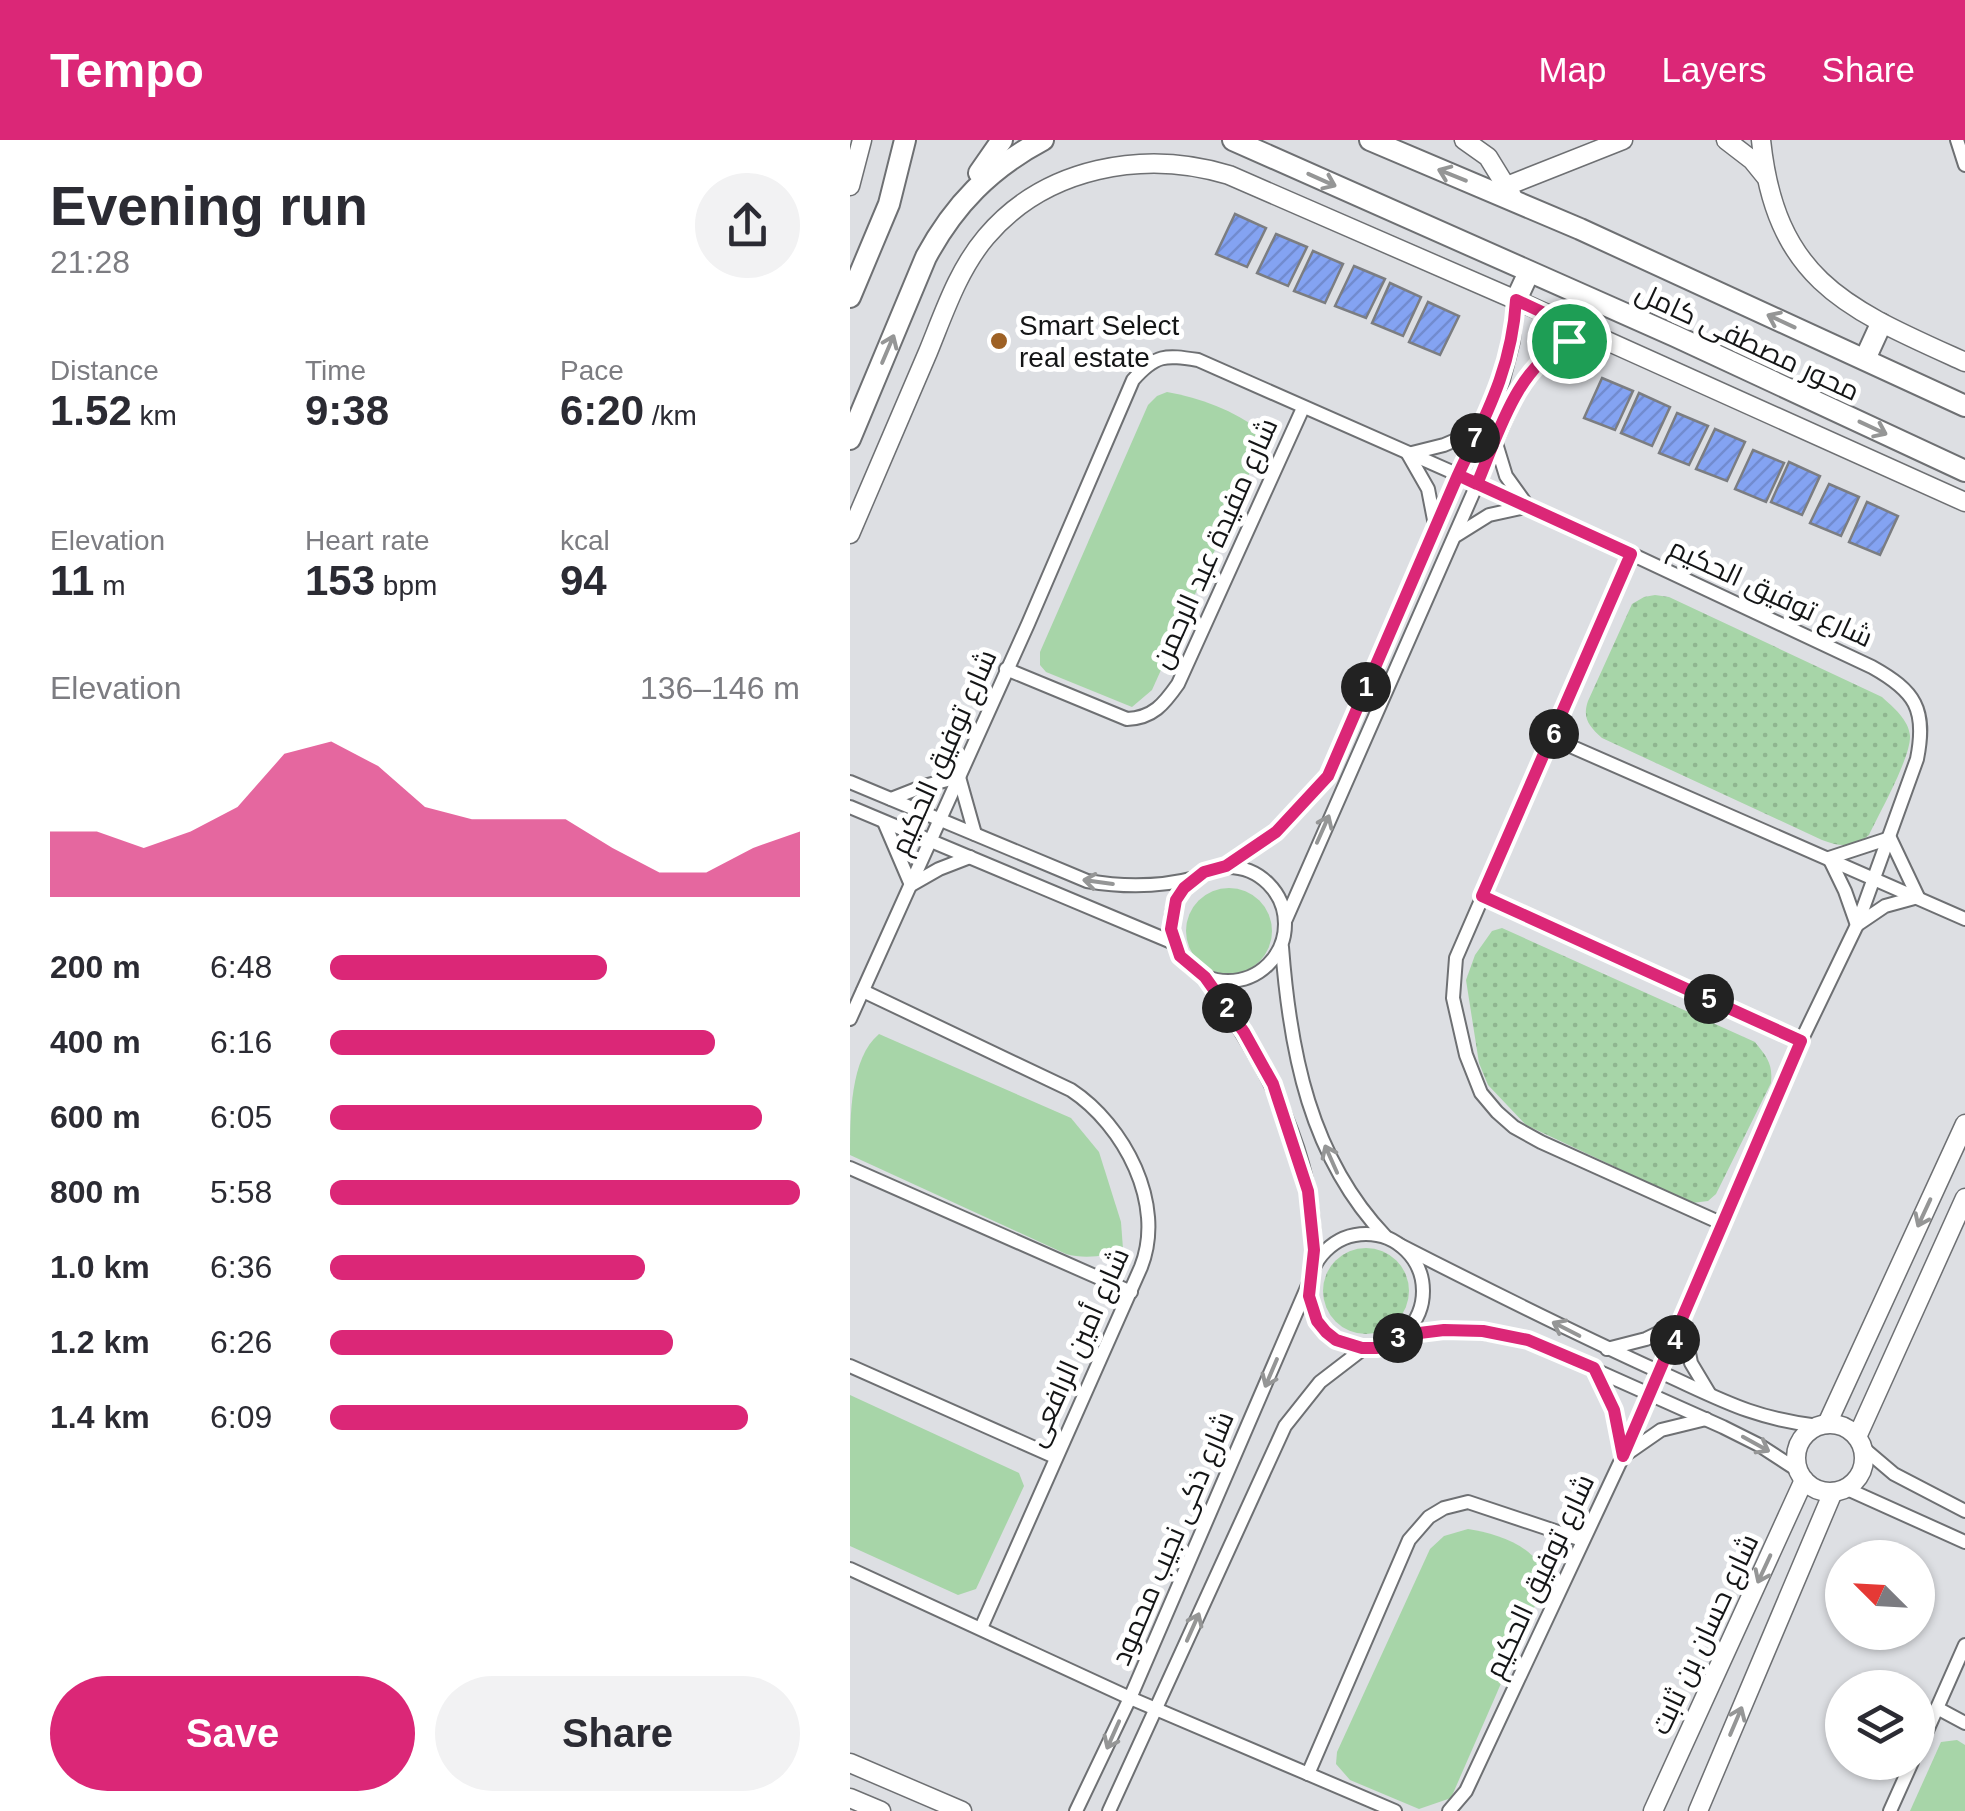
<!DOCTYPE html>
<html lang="en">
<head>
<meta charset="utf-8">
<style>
  :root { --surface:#fff; --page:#f2f2f3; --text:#2b2b33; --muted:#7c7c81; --accent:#db2777 }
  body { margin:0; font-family:Helvetica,Cairo,sans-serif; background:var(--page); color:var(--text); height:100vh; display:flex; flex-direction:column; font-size:38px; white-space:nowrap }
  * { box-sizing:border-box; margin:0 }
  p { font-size:32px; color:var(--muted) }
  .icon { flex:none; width:55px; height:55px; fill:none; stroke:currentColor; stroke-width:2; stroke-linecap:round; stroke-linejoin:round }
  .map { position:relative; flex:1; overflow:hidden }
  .panel { display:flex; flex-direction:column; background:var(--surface); width:850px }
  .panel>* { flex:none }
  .needle { width:65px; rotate:294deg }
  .controls { position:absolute; left:975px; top:1400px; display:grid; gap:20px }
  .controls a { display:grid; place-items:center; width:110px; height:110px; border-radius:50%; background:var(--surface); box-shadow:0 2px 8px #0004; font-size:50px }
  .pin { position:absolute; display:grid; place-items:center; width:85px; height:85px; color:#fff; margin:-42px; border:5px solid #fff; border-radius:50%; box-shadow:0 2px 10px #0007 }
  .km { position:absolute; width:50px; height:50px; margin:-25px; border-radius:50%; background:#222; color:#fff; font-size:28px; line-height:50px; text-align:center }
  .round { display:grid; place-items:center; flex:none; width:105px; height:105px; border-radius:52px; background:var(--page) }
  .headline { display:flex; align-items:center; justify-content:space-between; height:170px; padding:0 50px }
  h1 { font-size:55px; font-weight:700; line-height:75px }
  .stats { display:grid; grid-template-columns:repeat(3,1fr); gap:15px; height:170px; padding:10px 50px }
  .stats div { display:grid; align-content:center }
  .stats b { font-size:42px; font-weight:700 }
  .stats small { font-size:28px; font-weight:400 }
  .stats p { font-size:28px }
  .chart { height:280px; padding:20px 50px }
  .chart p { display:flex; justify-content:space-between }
  .chart svg { width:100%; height:180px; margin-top:10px; fill:var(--accent); opacity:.7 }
  .action { display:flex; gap:20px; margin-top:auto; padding:20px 50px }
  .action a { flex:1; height:115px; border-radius:60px; background:var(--accent); color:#fff; font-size:40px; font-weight:700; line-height:115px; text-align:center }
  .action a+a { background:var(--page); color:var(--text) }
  ul { padding:0 50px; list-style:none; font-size:32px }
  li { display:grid; grid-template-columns:160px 120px 1fr; align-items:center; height:75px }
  li i { height:25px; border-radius:12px; background:var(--accent) }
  header { display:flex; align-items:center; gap:60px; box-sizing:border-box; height:140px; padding:0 50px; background:var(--accent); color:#fff }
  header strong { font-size:48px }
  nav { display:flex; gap:55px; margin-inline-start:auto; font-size:35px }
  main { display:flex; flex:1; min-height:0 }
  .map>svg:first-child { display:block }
  .green { fill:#a7d5a8 }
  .park { fill:url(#park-dots) }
  .building { fill:url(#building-hatch); stroke:#7b7d81; stroke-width:2.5 }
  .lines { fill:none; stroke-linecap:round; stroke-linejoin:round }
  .street-casing { stroke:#6e7073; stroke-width:16 }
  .secondary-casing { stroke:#6e7073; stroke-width:21 }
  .primary-casing { stroke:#6e7073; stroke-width:24 }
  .street { stroke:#fff; stroke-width:12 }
  .secondary { stroke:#fff; stroke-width:18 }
  .primary { stroke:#fff; stroke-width:20 }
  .oneway { stroke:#959696 }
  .route-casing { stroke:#fff; stroke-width:20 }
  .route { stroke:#db2777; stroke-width:12 }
  .poi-dot { fill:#9e6125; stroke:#fff; stroke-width:4 }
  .labels { text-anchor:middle; stroke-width:10; stroke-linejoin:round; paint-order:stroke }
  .poi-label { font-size:28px; fill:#141516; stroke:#fff; text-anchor:start }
  .street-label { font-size:28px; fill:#141516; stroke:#fff }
</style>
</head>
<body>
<header>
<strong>Tempo</strong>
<nav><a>Map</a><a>Layers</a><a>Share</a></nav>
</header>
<main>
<section class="panel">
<div class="headline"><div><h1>Evening run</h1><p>21:28</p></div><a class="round"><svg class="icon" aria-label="share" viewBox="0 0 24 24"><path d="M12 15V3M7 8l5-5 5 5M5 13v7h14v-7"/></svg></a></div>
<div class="stats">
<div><p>Distance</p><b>1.52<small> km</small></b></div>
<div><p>Time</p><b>9:38</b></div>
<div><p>Pace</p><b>6:20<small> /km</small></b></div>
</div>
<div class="stats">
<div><p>Elevation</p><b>11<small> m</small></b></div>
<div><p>Heart rate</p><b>153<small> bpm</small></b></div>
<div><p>kcal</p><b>94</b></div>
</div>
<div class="chart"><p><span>Elevation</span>136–146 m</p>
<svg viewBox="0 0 160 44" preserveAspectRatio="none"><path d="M0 44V28L10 28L20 32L30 28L40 22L50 9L60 6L70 12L80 22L90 25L100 25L110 25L120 32L130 38L140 38L150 32L160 28V44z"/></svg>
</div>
<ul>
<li><b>200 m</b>6:48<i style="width:59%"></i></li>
<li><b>400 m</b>6:16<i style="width:82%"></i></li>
<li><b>600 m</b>6:05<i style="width:92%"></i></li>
<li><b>800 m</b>5:58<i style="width:100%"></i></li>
<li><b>1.0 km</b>6:36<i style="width:67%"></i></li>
<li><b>1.2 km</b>6:26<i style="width:73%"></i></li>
<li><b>1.4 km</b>6:09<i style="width:89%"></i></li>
</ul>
<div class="action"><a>Save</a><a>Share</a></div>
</section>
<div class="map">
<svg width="1115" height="1671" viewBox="0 0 1115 1671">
  <defs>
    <pattern id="park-dots" width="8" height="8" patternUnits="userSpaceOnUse" patternTransform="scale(2.5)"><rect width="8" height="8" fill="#a7d5a8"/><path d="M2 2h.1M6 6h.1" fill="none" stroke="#8fb690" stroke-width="1.8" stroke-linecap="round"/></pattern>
    <pattern id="building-hatch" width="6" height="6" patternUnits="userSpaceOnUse" patternTransform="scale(2.5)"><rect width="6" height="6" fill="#84a3f2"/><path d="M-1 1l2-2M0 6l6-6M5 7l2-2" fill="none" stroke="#718bcf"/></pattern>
  </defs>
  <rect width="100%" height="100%" fill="#dddfe3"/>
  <g class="green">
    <path d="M317 252C351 258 383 270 411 291L408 314 302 550 282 567 196 532 190 525V512L298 265 307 256Z"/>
    <circle cx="379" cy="791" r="43"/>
    <path d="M29 894 221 978 249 1012 271 1082 273 1109C257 1117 233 1119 216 1114L0 1015C0 977 0 918 29 894Z"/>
    <polygon points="0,1255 169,1333 174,1346 126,1449 108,1455 0,1406"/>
    <path d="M618 1389C649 1394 695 1408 694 1445L601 1658 569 1669 500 1640 486 1624 487 1612 580 1409 594 1396Z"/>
    <polygon points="1107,1600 1115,1605 1115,1671 1060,1671 1091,1602"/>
  </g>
  <g class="park">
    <path d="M805 455 819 457 1032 557C1043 567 1059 580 1060 596 1061 617 1029 674 1019 695 1003 708 990 707 972 700L752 598C739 586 732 578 738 561L782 464 794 457Z"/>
    <path d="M652 788 905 902C917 917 923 924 921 943L866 1054 858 1061 842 1063 676 985 638 945 629 923 616 840 625 815 642 791Z"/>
    <circle cx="516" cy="1151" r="43"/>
  </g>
  <g class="building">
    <polygon points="385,74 416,88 397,127 366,114"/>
    <polygon points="426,94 457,107 438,146 407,133"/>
    <polygon points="463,111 493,124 475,163 444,151"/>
    <polygon points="504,126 535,139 516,178 485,166"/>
    <polygon points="540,143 571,157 553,196 522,183"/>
    <polygon points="578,162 609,176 590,215 559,202"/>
    <polygon points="752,238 783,251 765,290 734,278"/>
    <polygon points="789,253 820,267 802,306 771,293"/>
    <polygon points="827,273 858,286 839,325 809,313"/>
    <polygon points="865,289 895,302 877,341 846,329"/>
    <polygon points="903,310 934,323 916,362 885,349"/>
    <polygon points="939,322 970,336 952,375 921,362"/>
    <polygon points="979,344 1009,357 991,396 960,383"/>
    <polygon points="1017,362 1048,376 1030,415 999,402"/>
  </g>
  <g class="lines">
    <g class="street-casing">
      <g id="street">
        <polyline points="1107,0 1115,25"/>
        <polyline points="645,300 656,336 674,361"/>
        <polyline points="585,385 578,349 558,314 594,305 629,290"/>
        <polyline points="607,395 639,375 675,367"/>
        <polyline points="781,415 606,818 603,858 616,915 631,953 647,972 664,987 691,1002 873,1084"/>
        <path d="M156 529 277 579C303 578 314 564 328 544L453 268"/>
        <polyline points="702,598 1115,779"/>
        <path d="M0 642 237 741C272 747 310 747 345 738"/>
        <polyline points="41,659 74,646 109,637 125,694"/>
        <polyline points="0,667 324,803"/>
        <polyline points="34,682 61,745 89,729 120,717"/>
        <polygon points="1040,698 1068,757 1035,766 1007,785 995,751 979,718"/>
        <circle cx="378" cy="784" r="57"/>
        <polyline points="377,727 426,692 478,636 608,335 653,240 663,201 666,160"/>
        <polyline points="632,756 951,901"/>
        <path d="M436 779 668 251C686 218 708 203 743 195"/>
        <path d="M432 807C440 912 460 1017 535 1096"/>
        <path d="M355 837C414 921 472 1021 463 1128"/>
        <path d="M13 851 221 950C274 985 316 1064 291 1127L131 1488"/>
        <path d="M0 879 178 484 283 240C306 214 315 215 348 220L679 366 1022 527C1065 551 1077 569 1067 619L1007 785 951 901 773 1316 616 1651 599 1671"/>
        <polyline points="0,1028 281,1152"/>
        <circle cx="516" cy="1151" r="57"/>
        <path d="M550 1105C636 1149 722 1192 810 1232 870 1259 901 1278 968 1286"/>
        <polyline points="553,1195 612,1189 678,1200 873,1287 909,1305 949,1331"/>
        <polyline points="757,1209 796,1199 833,1181 841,1223 859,1253"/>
        <polyline points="0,1226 205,1317"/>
        <polyline points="744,1230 764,1270 773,1314"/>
        <polyline points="1011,1306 1044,1334 1115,1371"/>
        <polyline points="775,1315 811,1290 856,1279"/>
        <polyline points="995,1348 1115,1402"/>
        <polyline points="0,1429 280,1558 545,1671"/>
        <polyline points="1087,1568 1115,1583"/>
        <polyline points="1068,1611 1115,1505"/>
        <polyline points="458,1634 559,1400 579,1377 594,1368 618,1362 732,1400"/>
        <polyline points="226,1671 280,1558 459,1143"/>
        <polyline points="259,1671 435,1286 470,1242 513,1209"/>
        <polyline points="1040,1671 1062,1622"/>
      </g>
    </g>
    <g class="secondary-casing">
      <g id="secondary">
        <polyline points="614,0 638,17 662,56"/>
        <polyline points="876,0 902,20 915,36"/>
        <path d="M911 0C926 142 998 169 1115 222"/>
        <polyline points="0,46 12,0"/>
        <polyline points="644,51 773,0"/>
        <path d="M0 394C26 333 52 273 78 212 94 173 108 130 136 97 195 27 294 9 379 35L666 160 1115 362"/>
        <polyline points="977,1284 1115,984"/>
        <circle cx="980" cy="1318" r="34"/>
        <polyline points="1007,1297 1115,1058"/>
        <polyline points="0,1623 112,1671"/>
        <polyline points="0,1658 31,1671"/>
        <polyline points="803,1671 954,1340"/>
        <polyline points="848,1671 983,1352"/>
      </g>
    </g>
    <g class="primary-casing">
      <g id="primary">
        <polyline points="383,0 825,196 1115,331"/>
        <polyline points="520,0 730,89 1115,266"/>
        <polyline points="129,33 152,0"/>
        <polyline points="0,157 39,64 55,0"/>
        <polyline points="666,160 679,132"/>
        <polyline points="1015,219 1031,184"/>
        <path d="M0 299 76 117C104 65 140 28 193 0"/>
      </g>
    </g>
    <use href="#street" class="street"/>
    <use href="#secondary" class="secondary"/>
    <use href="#primary" class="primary"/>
  </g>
  <defs><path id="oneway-shaft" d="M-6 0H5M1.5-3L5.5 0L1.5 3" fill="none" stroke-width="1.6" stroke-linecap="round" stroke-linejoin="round" transform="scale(2.5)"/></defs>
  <g class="oneway">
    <use href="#oneway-shaft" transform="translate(602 35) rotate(-158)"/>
    <use href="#oneway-shaft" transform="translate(472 40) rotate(24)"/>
    <use href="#oneway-shaft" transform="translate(931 181) rotate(-155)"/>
    <use href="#oneway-shaft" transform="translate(38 209) rotate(-67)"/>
    <use href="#oneway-shaft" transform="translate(1023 288) rotate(25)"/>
    <use href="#oneway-shaft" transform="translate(473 689) rotate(-66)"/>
    <use href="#oneway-shaft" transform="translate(248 742) rotate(-172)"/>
    <use href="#oneway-shaft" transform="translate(481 1019) rotate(-114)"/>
    <use href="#oneway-shaft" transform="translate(1074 1073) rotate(115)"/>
    <use href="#oneway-shaft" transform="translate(716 1189) rotate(-153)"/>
    <use href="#oneway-shaft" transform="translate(421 1233) rotate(113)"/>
    <use href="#oneway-shaft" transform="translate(906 1304) rotate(29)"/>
    <use href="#oneway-shaft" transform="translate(914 1429) rotate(115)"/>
    <use href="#oneway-shaft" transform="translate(343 1487) rotate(-66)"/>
    <use href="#oneway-shaft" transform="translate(886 1581) rotate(-67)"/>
    <use href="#oneway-shaft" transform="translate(263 1595) rotate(114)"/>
  </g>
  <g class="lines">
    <g class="route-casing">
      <path id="route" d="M719 201C666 228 649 292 627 344L608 335 478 636 426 692 376 726 354 732 334 748 326 760 321 789 330 816 355 837 394 892 423 944 458 1051 464 1110 459 1156 467 1181 476 1192 486 1200 512 1208H527L553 1195 594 1190 633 1191 678 1200 744 1228 764 1270 773 1316 951 901 632 756 781 414 608 335C636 275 662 228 666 160L743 196 719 201"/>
    </g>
    <use href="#route" class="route"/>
  </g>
  <circle class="poi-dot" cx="149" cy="201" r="10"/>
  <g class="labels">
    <g class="poi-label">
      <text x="169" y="195">Smart Select<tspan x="169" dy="32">real estate</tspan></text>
    </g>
    <g class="street-label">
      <text transform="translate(898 201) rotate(25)" y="10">محور مصطفى كامل</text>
      <text transform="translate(364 403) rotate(-66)" y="10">شارع مفيدة عبد الرحمن</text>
      <text transform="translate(921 452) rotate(25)" y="10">شارع توفيق الحكيم</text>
      <text transform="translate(93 612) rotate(-66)" y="10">شارع توفيق الحكيم</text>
      <text transform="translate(227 1207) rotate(-66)" y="10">شارع أمين الرافعى</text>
      <text transform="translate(322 1398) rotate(-67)" y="10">شارع ذكى نجيب محمود</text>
      <text transform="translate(689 1436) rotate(-65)" y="10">شارع توفيق الحكيم</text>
      <text transform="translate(854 1494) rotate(-65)" y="10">شارع حسان بن ثابت</text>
    </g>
  </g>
</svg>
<div class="controls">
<a><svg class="needle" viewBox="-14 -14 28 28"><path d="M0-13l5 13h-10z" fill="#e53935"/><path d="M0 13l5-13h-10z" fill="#7c7c81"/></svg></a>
<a><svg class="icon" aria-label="layers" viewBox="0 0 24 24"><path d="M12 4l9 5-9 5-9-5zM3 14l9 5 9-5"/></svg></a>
</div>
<div class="pin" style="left:719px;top:201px;background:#1e9e55"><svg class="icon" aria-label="arrive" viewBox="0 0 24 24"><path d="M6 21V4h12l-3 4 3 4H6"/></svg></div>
<b class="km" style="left:516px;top:547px">1</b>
<b class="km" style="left:377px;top:868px">2</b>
<b class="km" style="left:548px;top:1198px">3</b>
<b class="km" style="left:825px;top:1200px">4</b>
<b class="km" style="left:859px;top:859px">5</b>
<b class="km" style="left:704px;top:594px">6</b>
<b class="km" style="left:625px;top:298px">7</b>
</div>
</main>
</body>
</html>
